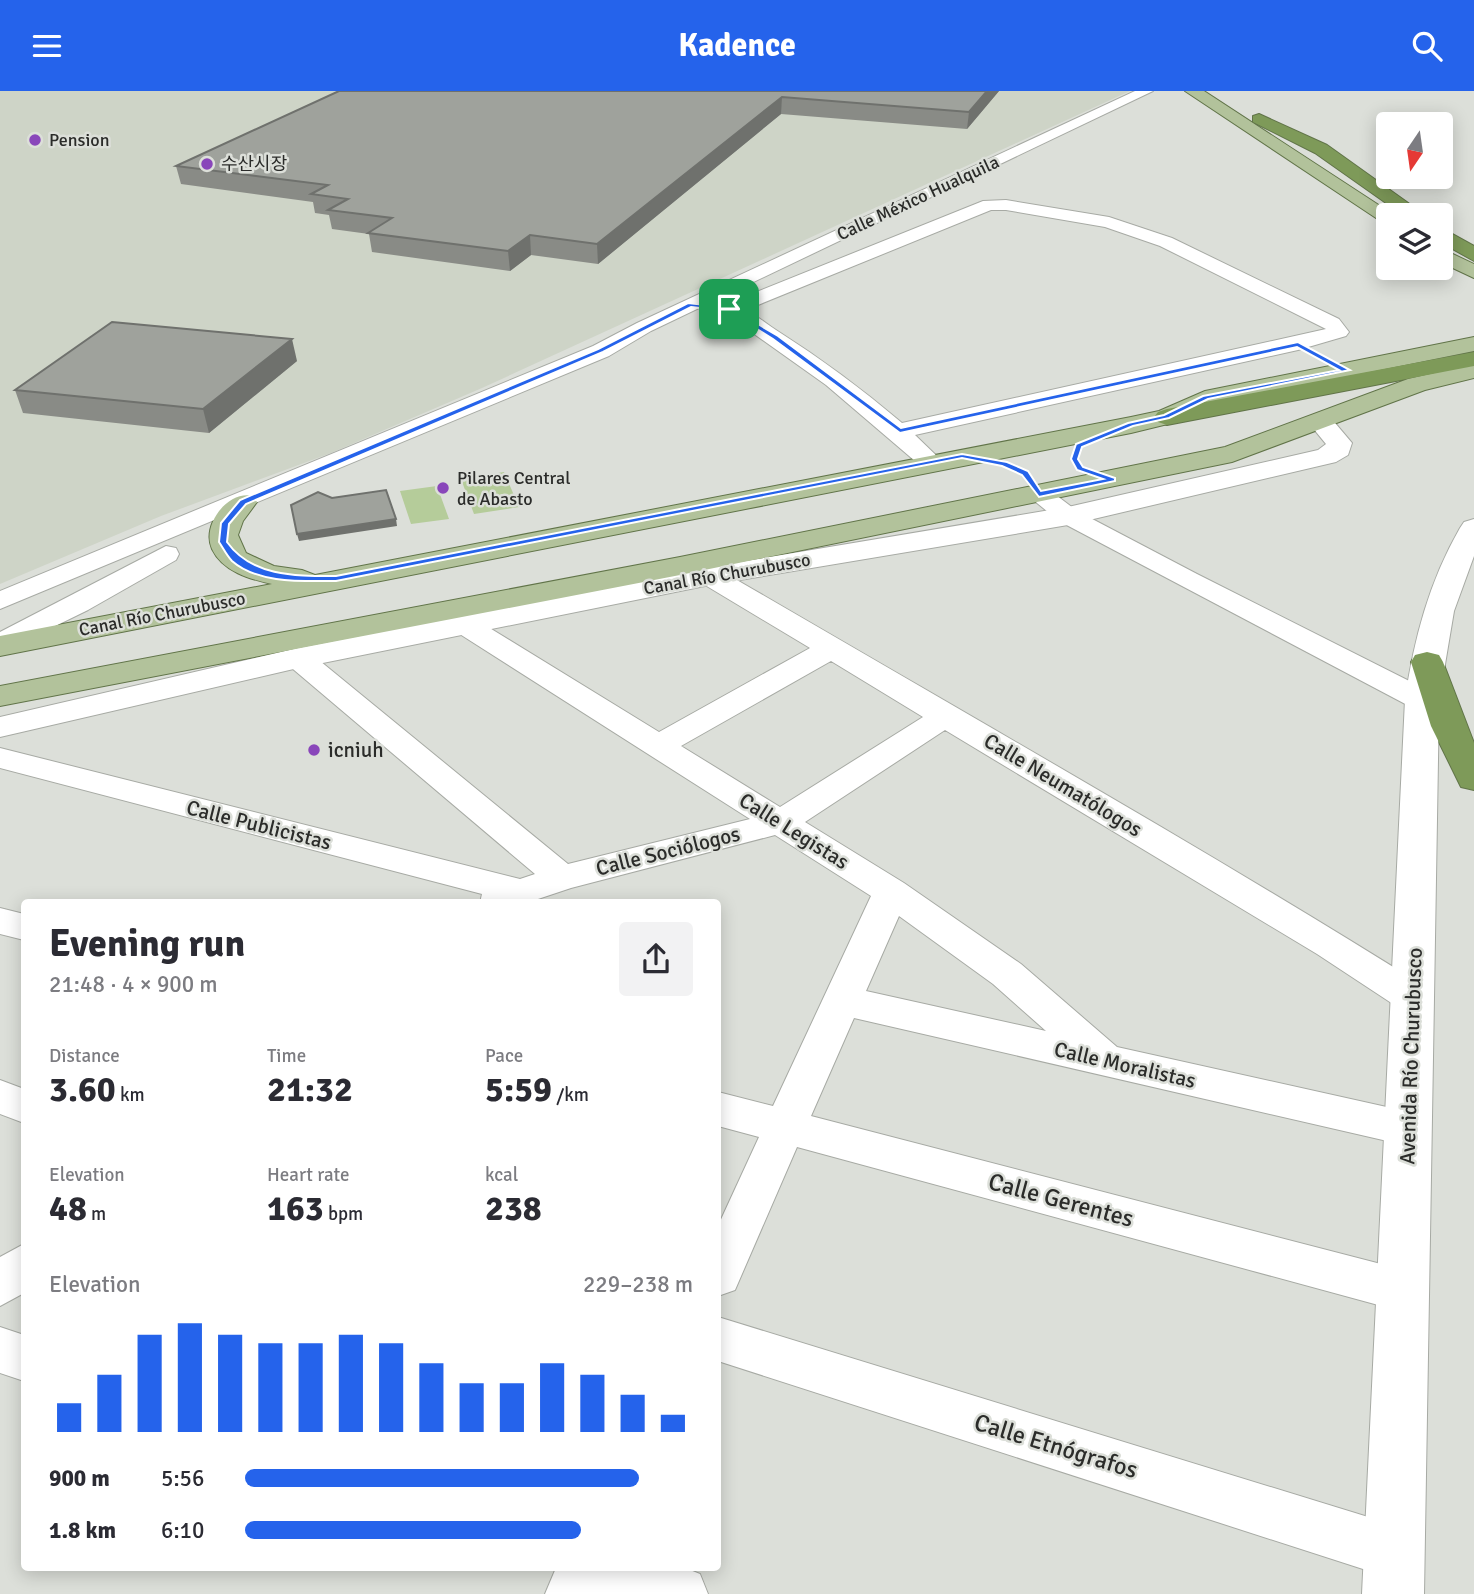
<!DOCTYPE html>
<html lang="en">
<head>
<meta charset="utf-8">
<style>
  :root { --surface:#fff; --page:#f2f2f3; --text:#2b2b33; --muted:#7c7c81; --accent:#2563eb }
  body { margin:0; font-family:Signika,"Noto Sans KR",sans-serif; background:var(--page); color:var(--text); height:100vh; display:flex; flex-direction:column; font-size:26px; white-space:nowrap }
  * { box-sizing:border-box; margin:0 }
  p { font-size:23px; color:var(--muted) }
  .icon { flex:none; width:38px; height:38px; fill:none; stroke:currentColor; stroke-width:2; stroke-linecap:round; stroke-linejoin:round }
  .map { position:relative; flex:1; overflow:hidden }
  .sheet { position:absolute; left:21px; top:808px; width:700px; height:672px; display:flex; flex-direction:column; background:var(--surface); border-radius:7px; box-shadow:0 4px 18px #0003 }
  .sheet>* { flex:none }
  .needle { width:46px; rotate:193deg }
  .controls { position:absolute; left:1376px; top:21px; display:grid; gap:14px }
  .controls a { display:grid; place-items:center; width:77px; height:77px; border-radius:7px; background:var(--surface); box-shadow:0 4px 18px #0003; font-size:35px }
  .pin { position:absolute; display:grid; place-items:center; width:60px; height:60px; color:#fff; margin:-30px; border-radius:14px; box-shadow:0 4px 10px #0006 }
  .round { display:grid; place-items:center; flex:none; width:74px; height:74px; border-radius:7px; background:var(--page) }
  .overview { display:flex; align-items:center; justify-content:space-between; height:119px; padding:0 28px }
  h1 { font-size:38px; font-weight:800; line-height:52px }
  .stats { display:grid; grid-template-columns:repeat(3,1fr); gap:10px; height:119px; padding:7px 28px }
  .stats div { display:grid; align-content:center }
  .stats b { font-size:35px; font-weight:800 }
  .stats small { font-size:19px; font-weight:400 }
  .stats p { font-size:19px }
  .chart { height:196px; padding:14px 28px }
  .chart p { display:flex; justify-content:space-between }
  .chart svg { width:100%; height:126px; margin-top:7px; stroke:var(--accent); stroke-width:6 }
  ul { padding:0 28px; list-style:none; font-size:23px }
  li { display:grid; grid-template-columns:112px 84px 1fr; align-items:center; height:52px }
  li i { height:18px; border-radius:9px; background:var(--accent) }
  header { display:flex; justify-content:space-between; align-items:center; height:91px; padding:0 28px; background:var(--accent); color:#fff; font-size:32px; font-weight:800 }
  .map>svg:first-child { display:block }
  .built { fill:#ced4c7 }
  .green { fill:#b5cc9a }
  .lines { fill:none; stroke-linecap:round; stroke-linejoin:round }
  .minor-casing { stroke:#a7aaa4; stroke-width:2 }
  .tertiary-casing { stroke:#a7aaa4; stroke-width:2 }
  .secondary-casing { stroke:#a7aaa4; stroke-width:2 }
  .primary-casing { stroke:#617449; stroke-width:2 }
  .motorway-casing { stroke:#617449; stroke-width:2 }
  .minor { fill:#fff; fill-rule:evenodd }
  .tertiary { fill:#fff; fill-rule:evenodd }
  .secondary { fill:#fff; fill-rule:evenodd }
  .primary { fill:#b2c29b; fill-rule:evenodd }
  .motorway { fill:#7e9a59; fill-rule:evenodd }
  .wall { fill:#898b86 }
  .shaded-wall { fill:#6f716d }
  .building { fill:#9fa29c; stroke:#6f716d; stroke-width:2 }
  .route { fill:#2563eb; stroke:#fff; stroke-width:2; fill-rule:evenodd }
  .poi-dot { fill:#8946ba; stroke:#dcdfd9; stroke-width:2.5 }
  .labels { text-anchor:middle; stroke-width:5; stroke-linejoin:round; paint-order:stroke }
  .far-poi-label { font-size:18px; fill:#2b2c2a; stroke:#dcdfd9; text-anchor:start }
  .far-street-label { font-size:18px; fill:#2b2c2a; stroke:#dcdfd9 }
  .poi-label { font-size:21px; fill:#2b2c2a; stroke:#dcdfd9; text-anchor:start }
  .street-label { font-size:21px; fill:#2b2c2a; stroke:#dcdfd9 }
  .near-street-label { font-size:24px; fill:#2b2c2a; stroke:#dcdfd9 }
</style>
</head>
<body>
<header><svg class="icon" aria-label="menu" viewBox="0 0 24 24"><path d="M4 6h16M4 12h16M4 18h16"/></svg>Kadence<svg class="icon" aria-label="search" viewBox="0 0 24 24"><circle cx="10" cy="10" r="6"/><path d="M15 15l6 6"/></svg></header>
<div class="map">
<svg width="1474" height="1503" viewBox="0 0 1474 1503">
  <rect width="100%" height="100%" fill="#dcdfd9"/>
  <polygon class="built" points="0,0 1130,0 482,297 331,362 161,425 0,493"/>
  <g class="green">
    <polygon points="504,381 519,416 474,423 461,388"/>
    <polygon points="437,395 449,428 411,433 400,400"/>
  </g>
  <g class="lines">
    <g class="minor-casing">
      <g id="minor">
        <polygon points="1135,0 1153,0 651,240 609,265 0,518 0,500 593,255 637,232"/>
        <path d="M1006 109 1109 126 1172 147 1339 228 1349 241 1346 245 1298 259 915 344 943 371 940 376H922L826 294 719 218 729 212C746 216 761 229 776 239 820 267 862 298 902 332L1326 238 1160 155 1105 136 1006 119H991L758 214H744L741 210 744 206 983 110Z"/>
        <polygon points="1039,395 1048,398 1077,420 1197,483 1433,602 1438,609 1433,616 1422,618 1411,616 1059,430 1026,403 1030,398"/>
        <polygon points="166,455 176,457 179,463 176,469 88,519 0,562 0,541"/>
        <path d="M710 477 720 479C955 617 1194 751 1427 897L1433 907 1427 917 1413 921 1399 917 1317 863 945 639 805 731 904 792 1021 873 1117 956 1409 1021 1424 1026 1430 1038 1424 1050 1409 1055 854 927 811 1025 1404 1179 1421 1185 1428 1200 1421 1215 1404 1221 797 1056 735 1199 718 1205V1135L759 1046 718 1035V1001L773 1015 871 805 775 744 571 797 526 812H480L482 803 0 677V657L520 788 535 783 287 573 283 567 287 561 298 558 309 561 568 773 750 728 455 540 451 534 455 528 465 525 475 528 659 641 810 557 700 491 696 485 700 479ZM831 570 923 626 780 716 681 655ZM899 825 993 893 1046 940 866 900Z"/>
        <polygon points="0,817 24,823 24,849 0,843"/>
        <polygon points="0,989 24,998 24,1032 0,1023"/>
        <polygon points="24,1153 24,1202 0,1215 0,1166"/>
        <polygon points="718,1226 1394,1434 1413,1442 1421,1461 1413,1480 1394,1488 718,1270"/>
        <polygon points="0,1236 24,1244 24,1290 0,1282"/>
        <polygon points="556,1477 685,1477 700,1483 708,1503 545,1503"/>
      </g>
    </g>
    <g class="tertiary-casing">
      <polygon id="tertiary" points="1321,323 1330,326 1352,352 1348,364 1336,371 1068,434 710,494 298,577 0,646 0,626 298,557 710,476 1068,416 1318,359 1326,353 1308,331 1312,326"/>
    </g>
    <g class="secondary-casing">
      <path id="secondary" d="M1474 428V465L1454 520 1439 609 1424 1503H1362L1405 609C1414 548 1429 491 1460 437L1464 431Z"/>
    </g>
    <g class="primary-casing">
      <g id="primary">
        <polygon points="1185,0 1204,0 1394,124 1388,124 1388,135"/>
        <polygon points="1440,157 1474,173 1474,187 1440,171"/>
        <path d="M1474 246V260L1212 313 1176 331 1131 342 0 565V545L272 493C250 488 223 481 212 458 201 434 228 399 253 405L257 411 243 430 238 444 246 462 274 475 302 479 315 484 1131 326 1159 320 1205 300Z"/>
        <polygon points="1474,273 1474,287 1425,299 1232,371 680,484 0,615 0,595 680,466 1225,356 1408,288"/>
      </g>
    </g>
    <g class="motorway-casing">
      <g id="motorway">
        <polygon points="1259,23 1327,54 1425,124 1403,124 1315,62 1253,31 1253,25"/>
        <polygon points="1440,136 1474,155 1474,170 1440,151"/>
        <polygon points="1474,261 1474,275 1167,334 1158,331 1154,326 1158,321 1167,318"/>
        <polygon points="1427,561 1439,564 1443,571 1474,652 1474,699 1461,696 1431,635 1411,571 1415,564"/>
      </g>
    </g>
    <use href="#minor" class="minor"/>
    <use href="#tertiary" class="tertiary"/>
    <use href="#secondary" class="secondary"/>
    <use href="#primary" class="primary"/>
    <use href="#motorway" class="motorway"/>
  </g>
  <g class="wall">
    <polygon points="339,0 999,0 967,38 781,23 598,173 531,164 510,180 372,161 369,143 332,138 329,124 315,122 313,111 181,93 176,75"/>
    <polygon points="297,270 209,342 23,322 15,299"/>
  </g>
  <g class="shaded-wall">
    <polygon points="987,0 999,0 967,38 969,21"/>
    <polygon points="782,6 781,23 598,173 597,153"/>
    <polygon points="530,144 531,164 510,180 508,160"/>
    <polygon points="292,248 297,270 209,342 203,318"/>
    <polygon points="396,428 397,435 299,450 297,443"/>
  </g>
  <g class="building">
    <polygon points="339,0 987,0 969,21 782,6 597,153 530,144 508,160 368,142 392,127 328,119 348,108 311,103 328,94 176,75"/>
    <polygon points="112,231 292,248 203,318 15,299"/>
    <polygon points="386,399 396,428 297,443 291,414 318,401 332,407"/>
  </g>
  <path class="route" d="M688 212 731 217 778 245 901 337 1298 251 1350 279 1208 308 1169 327 1133 335 1082 356 1078 368 1083 376 1115 387V390L1039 406 1022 384 1002 375 962 367 336 490C304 490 258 493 232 470 227 465 223 457 219 451L221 432 240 409 598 258ZM691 216 728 220 773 248 900 342 1297 256 1339 279 1203 305 1164 324 1128 332 1076 353 1071 368 1077 379 1103 388 1041 400 1028 380 1007 371 962 363 336 485C296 485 252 486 227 451L229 433 246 413 603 261Z"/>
  <g class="poi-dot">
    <circle cx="35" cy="49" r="7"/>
    <circle cx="207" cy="73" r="7"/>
    <circle cx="443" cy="397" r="7"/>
    <circle cx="314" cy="659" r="7"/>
  </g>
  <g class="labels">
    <g class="far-poi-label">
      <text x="49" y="55">Pension</text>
      <text x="221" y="79">수산시장</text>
      <text x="457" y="393">Pilares Central<tspan x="457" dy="21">de Abasto</tspan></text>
    </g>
    <g class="far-street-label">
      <text transform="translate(918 107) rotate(-25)" y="6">Calle México Hualquila</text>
      <text transform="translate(727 483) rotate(-10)" y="6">Canal Río Churubusco</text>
      <text transform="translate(162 523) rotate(-11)" y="6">Canal Río Churubusco</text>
    </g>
    <g class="poi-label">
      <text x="328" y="666">icniuh</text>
    </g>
    <g class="street-label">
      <text transform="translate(1063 694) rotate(31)" y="7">Calle Neumatólogos</text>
      <text transform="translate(259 734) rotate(14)" y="7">Calle Publicistas</text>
      <text transform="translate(794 740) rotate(32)" y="7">Calle Legistas</text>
      <text transform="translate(668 760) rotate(-14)" y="7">Calle Sociólogos</text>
      <text transform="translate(1411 965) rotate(-88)" y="7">Avenida Río Churubusco</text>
      <text transform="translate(1125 974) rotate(13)" y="7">Calle Moralistas</text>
    </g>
    <g class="near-street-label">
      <text transform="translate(1061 1109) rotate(15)" y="8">Calle Gerentes</text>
      <text transform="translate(1056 1355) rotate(17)" y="8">Calle Etnógrafos</text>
    </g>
  </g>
</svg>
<div class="controls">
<a><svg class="needle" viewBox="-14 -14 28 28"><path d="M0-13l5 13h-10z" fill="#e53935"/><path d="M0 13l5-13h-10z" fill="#7c7c81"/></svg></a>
<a><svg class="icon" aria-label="layers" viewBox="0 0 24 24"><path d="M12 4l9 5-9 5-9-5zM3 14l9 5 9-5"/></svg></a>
</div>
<div class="pin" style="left:729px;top:218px;background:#1e9e55"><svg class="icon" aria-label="arrive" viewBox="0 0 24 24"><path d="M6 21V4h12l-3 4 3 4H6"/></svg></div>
<section class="sheet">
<div class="overview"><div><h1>Evening run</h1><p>21:48 · 4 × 900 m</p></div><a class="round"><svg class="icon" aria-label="share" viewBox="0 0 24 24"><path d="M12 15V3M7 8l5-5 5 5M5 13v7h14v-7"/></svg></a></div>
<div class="stats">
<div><p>Distance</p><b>3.60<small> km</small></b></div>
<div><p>Time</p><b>21:32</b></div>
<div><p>Pace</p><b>5:59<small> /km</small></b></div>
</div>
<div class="stats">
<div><p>Elevation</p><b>48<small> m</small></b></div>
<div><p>Heart rate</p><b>163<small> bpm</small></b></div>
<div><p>kcal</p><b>238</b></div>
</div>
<div class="chart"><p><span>Elevation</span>229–238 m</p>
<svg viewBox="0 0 160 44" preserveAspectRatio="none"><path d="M5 44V34M15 44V24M25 44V10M35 44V6M45 44V10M55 44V13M65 44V13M75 44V10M85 44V13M95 44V20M105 44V27M115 44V27M125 44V20M135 44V24M145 44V31M155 44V38"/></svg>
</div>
<ul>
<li><b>900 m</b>5:56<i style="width:88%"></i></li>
<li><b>1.8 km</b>6:10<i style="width:75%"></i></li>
</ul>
</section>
</div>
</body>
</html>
